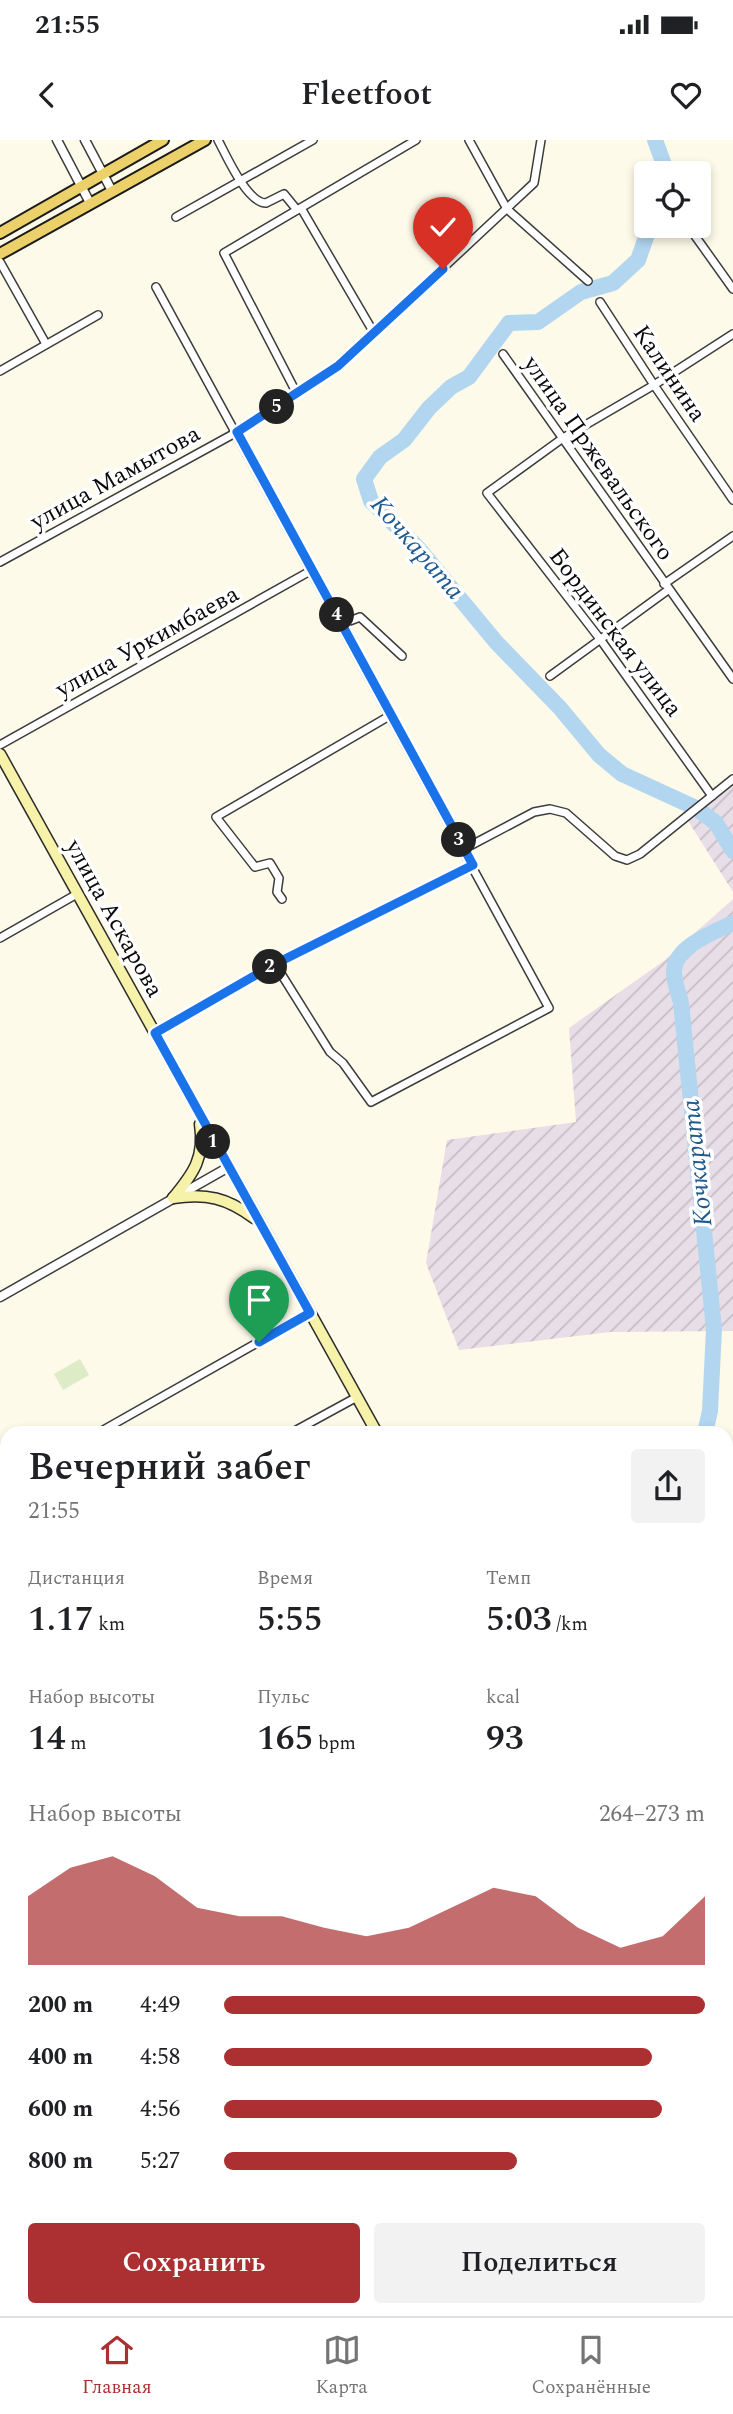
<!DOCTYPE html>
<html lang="ru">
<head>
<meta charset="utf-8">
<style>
  :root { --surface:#fff; --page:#f2f2f2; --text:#202124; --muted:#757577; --line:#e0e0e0; --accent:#ac3031 }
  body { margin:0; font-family:Spectral,serif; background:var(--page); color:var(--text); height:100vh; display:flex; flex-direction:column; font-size:26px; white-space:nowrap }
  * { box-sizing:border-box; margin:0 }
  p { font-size:23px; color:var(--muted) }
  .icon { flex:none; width:38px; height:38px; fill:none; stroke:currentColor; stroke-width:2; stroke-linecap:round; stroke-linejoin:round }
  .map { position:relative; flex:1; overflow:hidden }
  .panel { position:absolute; left:0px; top:1286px; width:733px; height:891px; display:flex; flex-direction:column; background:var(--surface); border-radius:21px 21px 0 0; box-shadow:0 4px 10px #0003 }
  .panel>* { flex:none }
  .fabs { position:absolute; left:634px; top:21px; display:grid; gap:14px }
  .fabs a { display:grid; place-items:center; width:77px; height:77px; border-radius:7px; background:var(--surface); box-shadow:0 4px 10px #0003; font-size:35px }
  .pin { position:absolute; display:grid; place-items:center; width:60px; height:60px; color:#fff; margin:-72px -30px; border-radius:50% 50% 50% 0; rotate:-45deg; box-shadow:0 0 7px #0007 }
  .pin .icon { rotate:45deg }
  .km { position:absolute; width:35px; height:35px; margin:-18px; border-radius:50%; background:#222; color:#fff; font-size:19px; line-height:35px; text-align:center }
  .round { display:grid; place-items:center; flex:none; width:74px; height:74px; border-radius:7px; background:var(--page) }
  .overview { display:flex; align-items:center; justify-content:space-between; height:119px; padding:0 28px }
  h1 { font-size:38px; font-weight:600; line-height:52px }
  .stats { display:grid; grid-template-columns:repeat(3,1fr); gap:10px; height:119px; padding:7px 28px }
  .stats div { display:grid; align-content:center }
  .stats b { font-size:35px; font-weight:600 }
  .stats small { font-size:19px; font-weight:400 }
  .stats p { font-size:19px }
  .chart { height:196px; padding:14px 28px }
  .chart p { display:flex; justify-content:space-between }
  .chart svg { width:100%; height:126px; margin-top:7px; fill:var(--accent); opacity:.7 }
  .cta { display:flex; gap:14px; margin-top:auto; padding:14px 28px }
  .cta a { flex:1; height:80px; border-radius:7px; background:var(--accent); color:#fff; font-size:28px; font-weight:600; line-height:80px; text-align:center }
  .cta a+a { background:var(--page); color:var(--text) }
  ul { padding:0 28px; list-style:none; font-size:23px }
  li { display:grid; grid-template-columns:112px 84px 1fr; align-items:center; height:52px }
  li i { height:18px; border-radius:9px; background:var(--accent) }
  .status { display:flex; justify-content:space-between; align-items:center; height:49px; padding:0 35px; background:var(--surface); direction:ltr }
  .status svg { height:19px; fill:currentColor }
  header { display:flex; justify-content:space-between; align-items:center; height:91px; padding:0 28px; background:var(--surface); font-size:32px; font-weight:600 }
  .tabs { display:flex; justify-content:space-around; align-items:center; height:98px; border-top:2px solid var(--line); background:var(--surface); font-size:19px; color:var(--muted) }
  .tabs a { display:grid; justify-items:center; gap:4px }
  .tabs .current { color:var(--accent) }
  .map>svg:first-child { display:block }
  .industrial { fill:url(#industrial-furrows) }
  .pitch { fill:#ddebc7 }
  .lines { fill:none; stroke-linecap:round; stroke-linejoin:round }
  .river { stroke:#b2d6ef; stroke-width:16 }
  .minor-casing { stroke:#3d3d3d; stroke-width:10 }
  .tertiary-casing { stroke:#3d3d3d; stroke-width:11 }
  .secondary-casing { stroke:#2c2c2c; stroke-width:13 }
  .primary-casing { stroke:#1b1b1b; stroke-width:14 }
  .minor { stroke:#fff; stroke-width:7 }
  .tertiary { stroke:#fff; stroke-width:8 }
  .secondary { stroke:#f7f2a9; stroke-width:10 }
  .primary { stroke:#ecd16a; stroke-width:10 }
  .route-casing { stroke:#fff; stroke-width:14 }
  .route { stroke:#1a73e8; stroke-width:9 }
  .labels { text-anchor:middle; stroke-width:7; stroke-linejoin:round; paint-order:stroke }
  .street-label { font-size:24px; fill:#0a0a0a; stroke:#fff }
  .water-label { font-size:26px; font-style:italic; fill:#205a8e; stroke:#fff }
</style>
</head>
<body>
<div class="status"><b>21:55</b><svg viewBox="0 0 49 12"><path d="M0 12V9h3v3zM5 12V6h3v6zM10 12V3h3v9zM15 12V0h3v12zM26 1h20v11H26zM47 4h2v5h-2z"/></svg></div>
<header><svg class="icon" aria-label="back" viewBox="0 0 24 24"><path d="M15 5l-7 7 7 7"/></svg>Fleetfoot<svg class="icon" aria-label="heart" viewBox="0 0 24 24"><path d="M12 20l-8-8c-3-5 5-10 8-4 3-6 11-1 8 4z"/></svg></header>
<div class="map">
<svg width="733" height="2176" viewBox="0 0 733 2176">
  <defs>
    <pattern id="industrial-furrows" width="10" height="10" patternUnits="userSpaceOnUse" patternTransform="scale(1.75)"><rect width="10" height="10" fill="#e8dee8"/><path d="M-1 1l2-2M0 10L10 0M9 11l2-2" fill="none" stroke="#c6bdc6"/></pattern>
  </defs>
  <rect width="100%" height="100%" fill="#fdfae9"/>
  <g class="industrial">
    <polygon points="733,646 733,752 688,681"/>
    <polygon points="733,759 733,1191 610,1192 459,1210 426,1123 447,1000 576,982 569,888 665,820"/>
  </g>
  <polygon class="pitch" points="80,1219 89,1235 63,1250 54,1234"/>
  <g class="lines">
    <g class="river">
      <polyline points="655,0 667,33"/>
      <polyline points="650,86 638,120 613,143 581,152 538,182 509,183 469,237 451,247 429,268 404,300 380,317 364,339 371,361 419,409 496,502 560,568 599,615 622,634 696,668 716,683 733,711"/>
      <path d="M705 1293 710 1271 714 1189 681 863C679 854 673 840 674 830 676 806 714 792 733 783"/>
    </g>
    <g class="minor-casing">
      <g id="minor">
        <path d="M218 0C226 15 247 63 266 63L284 54 297 70"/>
        <polyline points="469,0 507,69 588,141"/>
        <polyline points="301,68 374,193"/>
        <polyline points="176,77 313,0"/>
        <polyline points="688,86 733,149"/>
        <polyline points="0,122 46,204"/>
        <polyline points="156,147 549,868 371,962 343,923 330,912 275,824"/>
        <polyline points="600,162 654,245 733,360"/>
        <polyline points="503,214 733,539"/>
        <polyline points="0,231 98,175"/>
        <polyline points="297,254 224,113 416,0"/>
        <polyline points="0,422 237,292 338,226 534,43 541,0"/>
        <polyline points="664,444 733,396"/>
        <polyline points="342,484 360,477 402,516"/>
        <polyline points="550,536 668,450"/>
        <polyline points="0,605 312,430"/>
        <polyline points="712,656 600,499 487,353 563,298 654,245 733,194"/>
        <polyline points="464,709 534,672 550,669 566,673 615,716 627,720 640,714 733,639"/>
        <polyline points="282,759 277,752 279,738 270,723 255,727 216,677 391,575"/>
        <polyline points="0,798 77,754"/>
        <polyline points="155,893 275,824 473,725"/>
        <polyline points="98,1293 310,1173"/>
        <polyline points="291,1293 357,1257"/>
        <polyline points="0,1349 7,1345"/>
        <polyline points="0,1371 7,1384"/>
        <polyline points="0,1543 7,1539"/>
        <polyline points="0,2018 7,2014"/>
        <polyline points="267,2170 271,2176"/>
        <polyline points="386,2170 505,2176"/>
        <polyline points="304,2176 310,2170"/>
      </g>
    </g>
    <g class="tertiary-casing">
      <g id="tertiary">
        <polyline points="57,0 90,63"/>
        <polyline points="85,0 112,51"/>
        <polyline points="0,1157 227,1028"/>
      </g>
    </g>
    <g class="secondary-casing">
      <g id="secondary">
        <polyline points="0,614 377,1293"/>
        <path d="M173 1058C207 1053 227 1058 254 1078"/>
        <path d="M173 1058C194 1033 205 1017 200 984"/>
        <polyline points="726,1509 733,1509"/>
      </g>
    </g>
    <g class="primary-casing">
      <g id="primary">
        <polyline points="0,93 163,0"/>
        <polyline points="0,114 205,0"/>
      </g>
    </g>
    <use href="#minor" class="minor"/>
    <use href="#tertiary" class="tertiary"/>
    <use href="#secondary" class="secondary"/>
    <use href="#primary" class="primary"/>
  </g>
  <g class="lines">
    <g class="route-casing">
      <polyline id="route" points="259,1202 310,1173 155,893 275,824 473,725 237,292 338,226 443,129"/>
    </g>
    <use href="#route" class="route"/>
  </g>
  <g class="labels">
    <g class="street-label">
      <text transform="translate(670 233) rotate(56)" y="8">Калинина</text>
      <text transform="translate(599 318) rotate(55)" y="8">улица Пржевальского</text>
      <text transform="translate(115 337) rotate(-29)" y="8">улица Мамытова</text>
      <text transform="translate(616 492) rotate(53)" y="8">Бординская улица</text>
      <text transform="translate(147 501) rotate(-29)" y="8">улица Уркимбаева</text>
      <text transform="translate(115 778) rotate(61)" y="8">улица Аскарова</text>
    </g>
    <g class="water-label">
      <text transform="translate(418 407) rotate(49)" y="9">Кочкарата</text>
      <text transform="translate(696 1023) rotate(-96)" y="9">Кочкарата</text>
    </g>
  </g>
</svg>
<div class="fabs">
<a><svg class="icon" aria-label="locate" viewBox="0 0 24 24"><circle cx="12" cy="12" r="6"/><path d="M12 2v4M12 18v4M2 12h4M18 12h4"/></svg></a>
</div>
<div class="pin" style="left:259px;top:1202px;background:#1e9e55"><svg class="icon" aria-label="arrive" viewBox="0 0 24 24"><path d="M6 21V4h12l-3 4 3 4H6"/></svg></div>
<div class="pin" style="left:443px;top:129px;background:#d93025"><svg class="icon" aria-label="check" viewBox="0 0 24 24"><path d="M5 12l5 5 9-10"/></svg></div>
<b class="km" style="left:213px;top:1002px">1</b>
<b class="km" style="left:270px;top:827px">2</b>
<b class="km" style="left:459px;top:700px">3</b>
<b class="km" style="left:337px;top:475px">4</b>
<b class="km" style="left:277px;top:267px">5</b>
<section class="panel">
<div class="overview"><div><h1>Вечерний забег</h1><p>21:55</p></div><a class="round"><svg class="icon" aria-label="share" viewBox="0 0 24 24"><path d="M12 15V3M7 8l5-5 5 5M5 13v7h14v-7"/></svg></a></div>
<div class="stats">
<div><p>Дистанция</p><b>1.17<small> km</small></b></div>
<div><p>Время</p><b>5:55</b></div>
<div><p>Темп</p><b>5:03<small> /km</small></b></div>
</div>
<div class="stats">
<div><p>Набор высоты</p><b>14<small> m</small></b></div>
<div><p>Пульс</p><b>165<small> bpm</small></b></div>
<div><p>kcal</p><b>93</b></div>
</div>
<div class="chart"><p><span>Набор высоты</span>264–273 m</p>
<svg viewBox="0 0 160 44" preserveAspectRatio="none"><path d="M0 44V20L10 10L20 6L30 13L40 24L50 27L60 27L70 31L80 34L90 31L100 24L110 17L120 20L130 31L140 38L150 34L160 20V44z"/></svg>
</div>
<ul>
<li><b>200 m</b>4:49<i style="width:100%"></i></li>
<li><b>400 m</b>4:58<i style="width:89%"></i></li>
<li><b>600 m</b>4:56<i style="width:91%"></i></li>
<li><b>800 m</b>5:27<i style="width:61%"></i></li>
</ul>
<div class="cta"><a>Сохранить</a><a>Поделиться</a></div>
</section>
</div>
<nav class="tabs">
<a class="current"><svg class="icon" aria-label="home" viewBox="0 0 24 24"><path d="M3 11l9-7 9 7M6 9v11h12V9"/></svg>Главная</a>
<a><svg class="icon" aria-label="map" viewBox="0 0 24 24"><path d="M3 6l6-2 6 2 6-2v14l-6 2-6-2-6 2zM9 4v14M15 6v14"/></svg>Карта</a>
<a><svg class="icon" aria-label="saved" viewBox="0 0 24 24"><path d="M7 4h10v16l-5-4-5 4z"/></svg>Сохранённые</a>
</nav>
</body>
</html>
